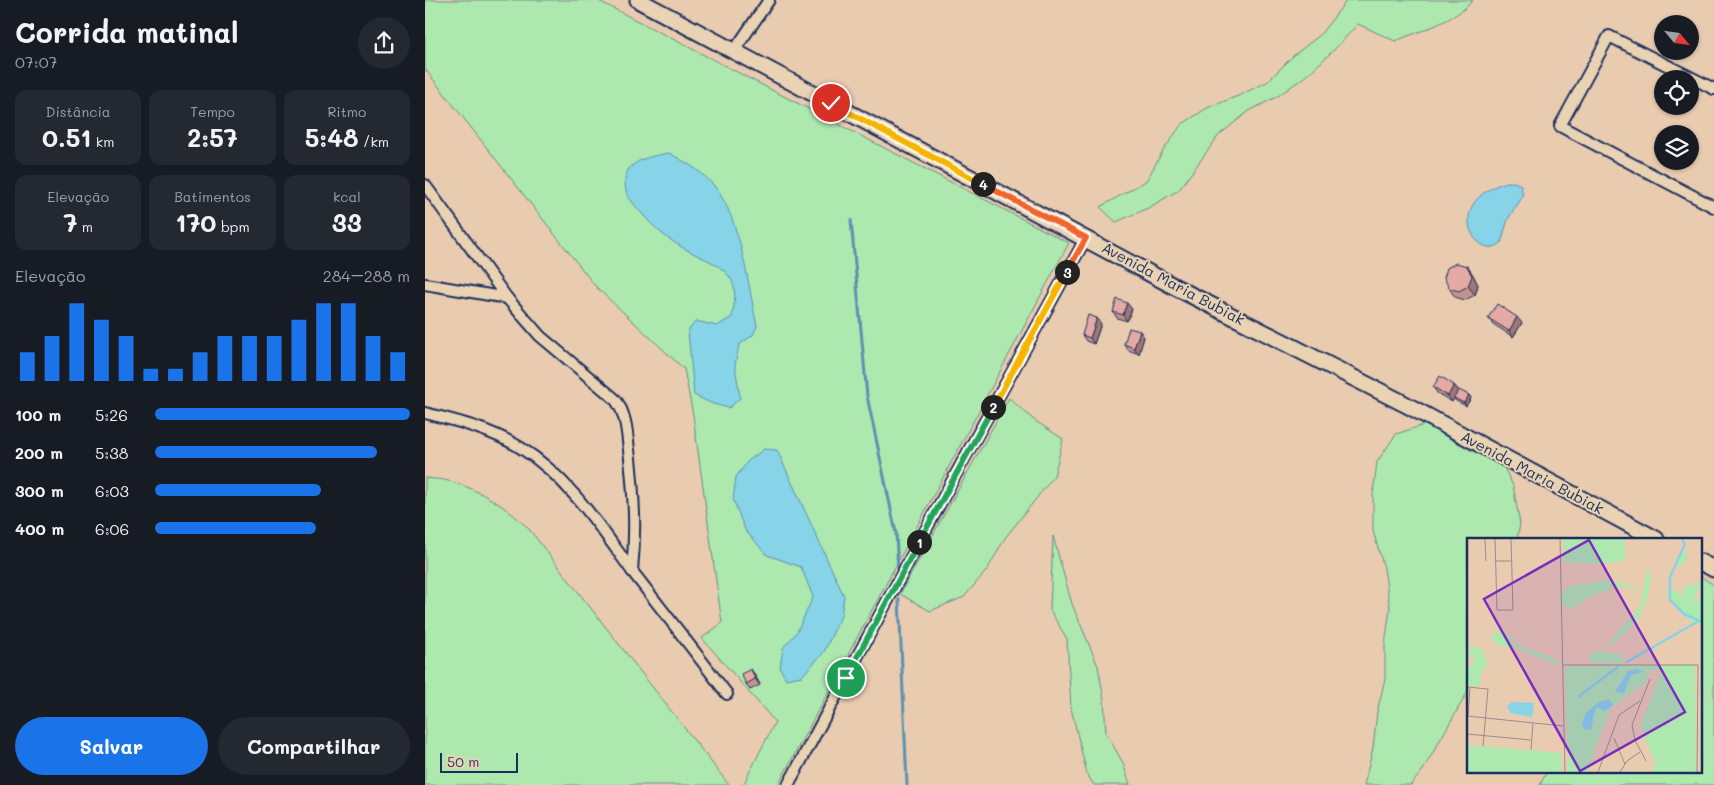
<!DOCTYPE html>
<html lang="pt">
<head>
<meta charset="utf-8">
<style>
  :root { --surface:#171b24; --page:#242831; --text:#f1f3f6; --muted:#9ea1a6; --accent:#1a73e8 }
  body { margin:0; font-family:Mali,sans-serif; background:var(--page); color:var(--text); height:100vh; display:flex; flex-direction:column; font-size:19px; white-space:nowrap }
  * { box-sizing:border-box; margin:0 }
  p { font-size:16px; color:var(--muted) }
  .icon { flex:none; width:28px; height:28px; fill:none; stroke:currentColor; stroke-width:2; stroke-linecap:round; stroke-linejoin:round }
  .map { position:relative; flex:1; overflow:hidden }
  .details { display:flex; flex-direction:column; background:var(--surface); width:425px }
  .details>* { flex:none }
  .needle { width:32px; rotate:119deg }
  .tools { position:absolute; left:1229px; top:15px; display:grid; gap:10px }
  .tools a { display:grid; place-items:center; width:45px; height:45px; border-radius:50%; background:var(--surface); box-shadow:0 1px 4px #0004; font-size:25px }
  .scale { position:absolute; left:15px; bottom:12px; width:78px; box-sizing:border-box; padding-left:5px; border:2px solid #1b2f5e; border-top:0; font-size:14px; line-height:18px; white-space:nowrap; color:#1b2f5e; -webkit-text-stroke:4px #ead3b3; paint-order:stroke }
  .pin { position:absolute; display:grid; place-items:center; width:42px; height:42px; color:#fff; margin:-21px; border:2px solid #fff; border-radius:50%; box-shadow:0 1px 5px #0007 }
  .km { position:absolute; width:25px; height:25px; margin:-12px; border-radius:50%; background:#222; color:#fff; font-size:14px; line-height:25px; text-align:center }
  .round { display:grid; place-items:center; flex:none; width:52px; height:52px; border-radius:26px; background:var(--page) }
  .summary { display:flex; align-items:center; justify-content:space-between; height:85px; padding:0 15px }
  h1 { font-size:28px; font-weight:700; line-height:38px }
  .figures { display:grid; grid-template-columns:repeat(3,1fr); gap:8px; height:85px; padding:5px 15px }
  .figures div { display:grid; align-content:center; border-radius:12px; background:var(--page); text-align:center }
  .figures b { font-size:25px; font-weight:700 }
  .figures small { font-size:14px; font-weight:400 }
  .figures p { font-size:14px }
  .chart { height:140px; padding:10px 15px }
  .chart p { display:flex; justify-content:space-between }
  .chart svg { width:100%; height:90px; margin-top:5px; stroke:var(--accent); stroke-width:6 }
  .action { display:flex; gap:10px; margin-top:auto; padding:10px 15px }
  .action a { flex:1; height:58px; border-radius:30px; background:var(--accent); color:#fff; font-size:20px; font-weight:700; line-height:58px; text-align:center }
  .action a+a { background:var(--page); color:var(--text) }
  ul { padding:0 15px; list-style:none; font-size:16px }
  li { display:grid; grid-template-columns:80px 60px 1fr; align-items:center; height:38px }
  li i { height:12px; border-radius:6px; background:var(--accent) }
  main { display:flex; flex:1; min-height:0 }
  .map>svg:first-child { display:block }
  .green { fill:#ade8ae; stroke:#648c86 }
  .water { fill:#87d3e7; stroke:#5c91b0 }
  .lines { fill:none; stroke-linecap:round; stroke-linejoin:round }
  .stream { stroke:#5c91b0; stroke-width:3 }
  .street-casing { stroke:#1b2f5e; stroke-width:14 }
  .secondary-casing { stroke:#1b2f5e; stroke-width:19 }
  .street { stroke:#ead3b3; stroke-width:10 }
  .secondary { stroke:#ead3b3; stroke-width:15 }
  .wall { fill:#c5928e; stroke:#1b2f5e }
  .shaded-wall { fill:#a07774; stroke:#1b2f5e }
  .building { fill:#e5aaa5; stroke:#1b2f5e }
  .split-1-casing { stroke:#fff; stroke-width:10 }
  .split-2-casing { stroke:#fff; stroke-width:10 }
  .split-3-casing { stroke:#fff; stroke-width:10 }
  .split-4-casing { stroke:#fff; stroke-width:10 }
  .split-5-casing { stroke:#fff; stroke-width:10 }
  .split-1 { stroke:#22a559; stroke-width:6 }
  .split-2 { stroke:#22a559; stroke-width:6 }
  .split-3 { stroke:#f5b400; stroke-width:6 }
  .split-4 { stroke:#f0652b; stroke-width:6 }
  .split-5 { stroke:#f5b400; stroke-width:6 }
  .labels { text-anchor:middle; stroke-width:4; stroke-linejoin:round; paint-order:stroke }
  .street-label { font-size:15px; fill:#1b2f5e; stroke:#ead3b3 }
  .inset-river { fill:none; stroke:#87d3e7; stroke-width:2.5 }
  .inset-road { fill:none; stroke:#978d8f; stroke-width:1 }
  .view { fill:#7b2cbf; fill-opacity:0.15; stroke:#7b2cbf; stroke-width:2.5 }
  .inset-edge { fill:none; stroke:#1b2f5e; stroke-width:2.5 }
</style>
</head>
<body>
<main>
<section class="details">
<div class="summary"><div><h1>Corrida matinal</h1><p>07:07</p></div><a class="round"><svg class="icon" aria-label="share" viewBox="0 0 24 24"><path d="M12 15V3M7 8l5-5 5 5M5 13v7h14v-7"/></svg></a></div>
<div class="figures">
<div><p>Distância</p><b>0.51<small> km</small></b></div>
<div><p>Tempo</p><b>2:57</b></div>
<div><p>Ritmo</p><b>5:48<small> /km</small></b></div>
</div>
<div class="figures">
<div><p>Elevação</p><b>7<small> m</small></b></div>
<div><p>Batimentos</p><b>170<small> bpm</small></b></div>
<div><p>kcal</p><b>33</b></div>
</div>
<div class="chart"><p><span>Elevação</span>284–288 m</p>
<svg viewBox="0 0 160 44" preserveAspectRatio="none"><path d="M5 44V30M15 44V22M25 44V6M35 44V14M45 44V22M55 44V38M65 44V38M75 44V30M85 44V22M95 44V22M105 44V22M115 44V14M125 44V6M135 44V6M145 44V22M155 44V30"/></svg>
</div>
<ul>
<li><b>100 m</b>5:26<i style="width:100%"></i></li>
<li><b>200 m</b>5:38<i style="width:87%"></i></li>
<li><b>300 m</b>6:03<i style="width:65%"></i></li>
<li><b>400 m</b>6:06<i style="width:63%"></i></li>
</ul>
<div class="action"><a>Salvar</a><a>Compartilhar</a></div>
</section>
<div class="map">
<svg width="1289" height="785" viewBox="0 0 1289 785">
  <rect width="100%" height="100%" fill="#e9cbb0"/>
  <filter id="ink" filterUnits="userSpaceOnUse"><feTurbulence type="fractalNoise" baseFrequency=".02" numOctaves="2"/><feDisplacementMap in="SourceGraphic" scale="10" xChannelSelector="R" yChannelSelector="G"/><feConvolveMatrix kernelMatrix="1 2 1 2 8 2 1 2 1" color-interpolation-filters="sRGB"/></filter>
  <g filter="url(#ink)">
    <g class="green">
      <polygon points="0,0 172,0 644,243 353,785 318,785 350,722 277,638 297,623 268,415 259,369 171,287 0,69"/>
      <path d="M922 0H1048C1031 21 995 31 970 41L933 24 909 50 882 75 853 96 824 111 794 135 754 190 723 208 691 222 675 207 721 181 738 151 756 125 782 108 813 96 842 82 868 56 895 35Z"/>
      <polygon points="584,398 609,420 638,439 629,476 580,538 562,570 539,597 505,611 475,594"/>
      <polygon points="1008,422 1073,455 1088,486 1095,524 1092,539 1043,539 1043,691 998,770 986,785 939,785 948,748 952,712 960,679 960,645 965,609 959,568 948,531 948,494 952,462 971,434"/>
      <path d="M0 478C9 479 19 479 27 482 56 490 83 508 104 529L304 785H0Z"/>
      <polygon points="628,536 647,604 673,666 679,699 681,733 698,763 705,785 669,785 662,774 646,708 642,639 625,610"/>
      <polygon points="1275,576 1289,585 1289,785 1115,785 1122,771 1275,771"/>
    </g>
    <g class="water">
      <path d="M244 153C261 162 278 172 290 187 316 220 323 285 332 326L328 335 314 345 310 365 315 398 304 408 288 404 269 395 263 331 271 321 292 326 307 317C309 304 313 288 304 276 292 261 270 256 255 246 238 236 224 223 212 208 204 198 200 194 200 181 200 160 227 156 244 153Z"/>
      <path d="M1082 182H1089L1096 185 1098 196 1083 219 1076 243C1053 264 1014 202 1082 182Z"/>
      <polygon points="339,449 352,450 419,596 416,616 399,652 377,676 361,679 355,668 358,648 372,632 388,597 376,567 342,555 320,530 308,499 311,477 323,461"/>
    </g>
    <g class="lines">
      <g class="stream">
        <polyline points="426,220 442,396 471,533 473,572"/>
        <polyline points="474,599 482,785"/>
      </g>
      <g class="street-casing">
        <g id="street">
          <polyline points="309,51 344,0"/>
          <polyline points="1289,89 1184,36 1135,126 1289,207"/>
          <path d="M0 185 82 298 115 336 190 399C203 416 202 438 205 458 209 499 211 530 207 571"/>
          <polyline points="0,284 82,298"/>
          <path d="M0 413C33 421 67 430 96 448 143 477 175 527 207 571 239 612 271 653 302 694"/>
          <polyline points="363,785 538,461 661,238"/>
        </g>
      </g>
      <g class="secondary-casing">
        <g id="secondary">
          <polyline points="213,0 754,289 978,403 1231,539"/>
          <polyline points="1275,562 1289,569"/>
        </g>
      </g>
      <use href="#street" class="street"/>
      <use href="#secondary" class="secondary"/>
    </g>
    <g class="wall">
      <polygon points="1042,266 1048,275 1053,285 1050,295 1040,300 1030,297 1024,288"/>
      <polygon points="707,309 702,321 692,318 688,312"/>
      <polygon points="1063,318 1097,323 1088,337 1068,324"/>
      <polygon points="676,324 669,344 661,341 657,335"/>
      <polygon points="719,337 714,354 703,350 699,344"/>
      <polygon points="1029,385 1033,390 1044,395 1046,398 1041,406 1031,401 1029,398 1027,402 1012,393 1008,387"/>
      <polygon points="330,675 335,685 325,690 321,684"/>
    </g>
    <g class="shaded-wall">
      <polygon points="1042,266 1048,275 1053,285 1050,295 1043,286"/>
      <polygon points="702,303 707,309 702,321 698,315"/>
      <polygon points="1092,317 1097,323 1088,337 1084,331"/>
      <polygon points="672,318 676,324 669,344 665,338"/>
      <polygon points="715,331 719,337 714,354 709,348"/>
      <polygon points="1029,385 1034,391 1027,402 1023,396"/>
      <polygon points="1044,395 1046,398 1041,406 1039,403"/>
      <polygon points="326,669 330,675 335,685 330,679"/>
    </g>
    <g class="building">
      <polygon points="1031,263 1042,266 1047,276 1043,286 1034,291 1024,288 1019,278 1022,268"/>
      <polygon points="692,299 702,303 698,315 688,312"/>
      <polygon points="1072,304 1092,317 1084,331 1063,318"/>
      <polygon points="663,315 672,318 665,338 657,335"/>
      <polygon points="704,328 715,331 709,348 699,344"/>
      <polygon points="1015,376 1029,385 1023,396 1008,387"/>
      <polygon points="1034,390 1044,395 1039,403 1029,398"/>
      <polygon points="326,669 330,679 321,684 316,674"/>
    </g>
  </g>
  <g class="lines" filter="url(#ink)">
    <g class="split-1-casing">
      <polyline id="split-1" points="421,678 494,542"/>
    </g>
    <g class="split-2-casing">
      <polyline id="split-2" points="494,542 568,407"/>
    </g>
    <g class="split-3-casing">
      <polyline id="split-3" points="568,407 642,272"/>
    </g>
    <g class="split-4-casing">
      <polyline id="split-4" points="558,184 661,238 642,272"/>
    </g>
    <g class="split-5-casing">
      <polyline id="split-5" points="406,103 558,184"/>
    </g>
    <use href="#split-1" class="split-1"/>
    <use href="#split-2" class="split-2"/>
    <use href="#split-3" class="split-3"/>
    <use href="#split-4" class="split-4"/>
    <use href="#split-5" class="split-5"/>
  </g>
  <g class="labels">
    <g class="street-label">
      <text transform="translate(748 284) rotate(28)" y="5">Avenida Maria Bubiak</text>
      <text transform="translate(1107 473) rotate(28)" y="5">Avenida Maria Bubiak</text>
    </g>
  </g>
  <g transform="translate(1042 538)">
    <rect width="235" height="235" fill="#e9cbb0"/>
    <path d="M97 1H158V18L156 23 135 26 96 24ZM220 13 219 25 206 29 213 15ZM181 28 184 43 179 64 170 83 148 104 138 109 173 69ZM142 42 174 50 148 49 123 59 104 71 95 67 94 56 102 48ZM235 44 226 64 235 60V86H228L215 77 214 72 199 54 201 51 216 57 217 49ZM31 92 46 100 47 106 82 118 91 124 90 127 51 111 30 107 24 99ZM4 107 16 112 18 119 20 127 14 135 13 148H0L2 128 6 126 8 120 2 119ZM130 113 153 116 157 125H123L124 115ZM228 127 229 234H184L189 226 175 193V184L195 132H183L177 148 174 147 143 171 120 234H101L98 129ZM0 207 94 215 95 234H0Z" fill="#ade8ae"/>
    <path d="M170 131 177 134 164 137 157 155 148 154 161 133ZM143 161 146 167 138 173 129 169 124 192 117 191 115 185 119 175 132 164ZM45 164 67 165 65 179 43 175 40 168Z" fill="#87d3e7"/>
    <path class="inset-river" d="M215 1 218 6 203 39V62L217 76 235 84M158 125 230 84M111 159 152 128"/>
    <path class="inset-road" d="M18 1 19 23M28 1 30 72H46L44 1M93 1 98 234M28 23H44M96 127H231L230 234M0 149 21 151 16 208M0 178 96 188M1 178 3 150M0 196 64 202M147 200 158 226M64 212 66 185M179 223 168 202 165 187 183 141M131 234 152 177 173 163M153 234 160 223 173 214"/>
    <path class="view" d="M122 2 218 174 113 233 17 61Z"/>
    <rect width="235" height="235" class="inset-edge"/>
  </g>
</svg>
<div class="tools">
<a><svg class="needle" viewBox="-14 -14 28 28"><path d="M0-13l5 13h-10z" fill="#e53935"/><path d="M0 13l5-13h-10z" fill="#9ea1a6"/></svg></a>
<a><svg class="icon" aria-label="locate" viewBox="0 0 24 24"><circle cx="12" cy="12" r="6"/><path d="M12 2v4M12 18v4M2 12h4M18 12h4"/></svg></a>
<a><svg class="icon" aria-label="layers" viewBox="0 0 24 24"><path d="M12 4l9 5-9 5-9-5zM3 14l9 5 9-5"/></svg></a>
</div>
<div class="scale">50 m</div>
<div class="pin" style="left:421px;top:678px;background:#1e9e55"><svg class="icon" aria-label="arrive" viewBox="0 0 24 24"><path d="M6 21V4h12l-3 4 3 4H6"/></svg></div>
<div class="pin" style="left:406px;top:103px;background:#d93025"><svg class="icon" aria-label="check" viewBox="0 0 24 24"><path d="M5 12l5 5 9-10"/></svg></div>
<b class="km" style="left:494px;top:542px">1</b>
<b class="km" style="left:568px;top:407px">2</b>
<b class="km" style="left:642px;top:272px">3</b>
<b class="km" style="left:558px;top:184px">4</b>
</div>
</main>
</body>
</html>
